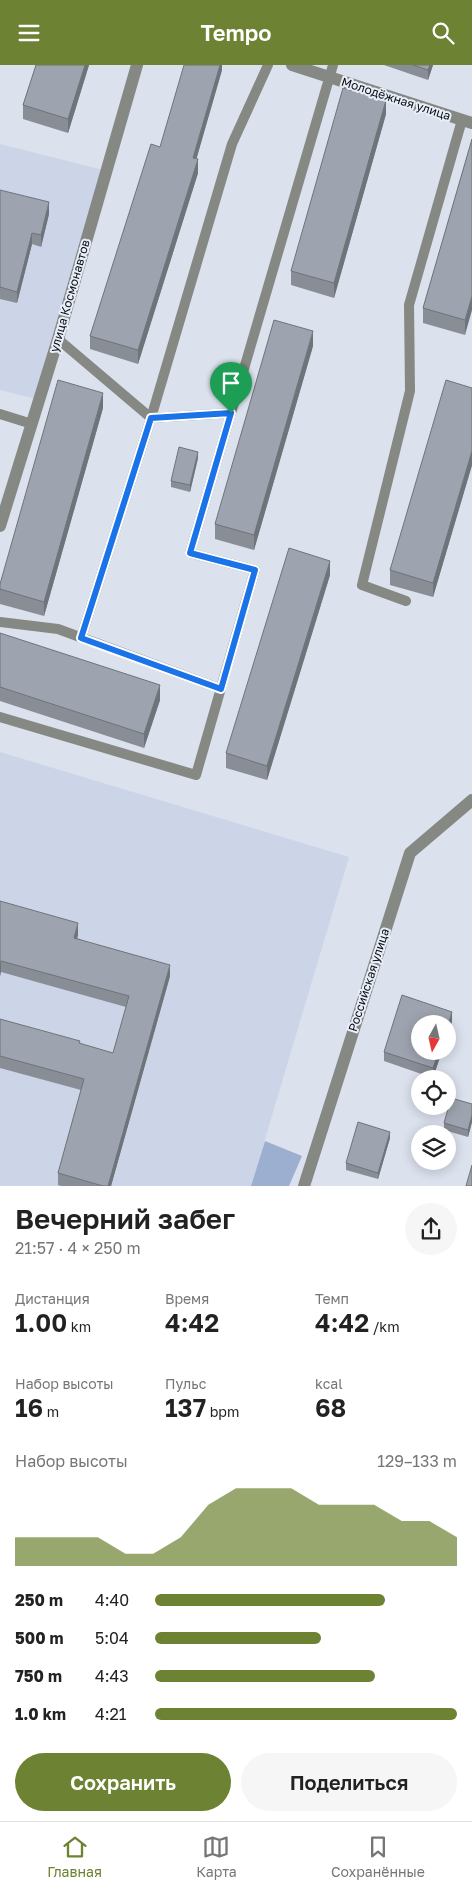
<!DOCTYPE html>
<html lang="ru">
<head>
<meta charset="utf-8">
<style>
  :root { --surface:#fff; --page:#f6f6f6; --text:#222; --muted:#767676; --line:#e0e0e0; --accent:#6d8232 }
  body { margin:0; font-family:"Golos Text",sans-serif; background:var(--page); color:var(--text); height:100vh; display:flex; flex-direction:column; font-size:19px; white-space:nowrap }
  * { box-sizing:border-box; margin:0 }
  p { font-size:16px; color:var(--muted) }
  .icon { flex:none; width:28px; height:28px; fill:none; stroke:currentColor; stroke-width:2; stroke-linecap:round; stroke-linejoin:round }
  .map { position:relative; height:1121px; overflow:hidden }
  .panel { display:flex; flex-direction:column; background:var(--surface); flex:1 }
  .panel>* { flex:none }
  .needle { width:32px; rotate:188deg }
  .tools { position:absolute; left:411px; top:950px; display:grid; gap:10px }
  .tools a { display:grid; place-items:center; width:45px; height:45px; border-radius:50%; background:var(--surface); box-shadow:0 2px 12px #0003; font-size:25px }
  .pin { position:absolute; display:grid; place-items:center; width:42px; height:42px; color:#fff; margin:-51px -21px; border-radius:50% 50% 50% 0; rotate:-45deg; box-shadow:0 0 5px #0007 }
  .pin .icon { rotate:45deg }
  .round { display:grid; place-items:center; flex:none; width:52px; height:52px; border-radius:26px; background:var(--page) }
  .headline { display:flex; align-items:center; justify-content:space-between; height:85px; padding:0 15px }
  h1 { font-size:28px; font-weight:600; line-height:38px }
  .metrics { display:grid; grid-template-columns:repeat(3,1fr); gap:8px; height:85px; padding:5px 15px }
  .metrics div { display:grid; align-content:center }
  .metrics b { font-size:25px; font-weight:600 }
  .metrics small { font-size:14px; font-weight:400 }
  .metrics p { font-size:14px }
  .chart { height:140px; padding:10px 15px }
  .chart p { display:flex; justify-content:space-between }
  .chart svg { width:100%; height:90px; margin-top:5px; fill:var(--accent); opacity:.7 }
  .primary-button { display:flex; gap:10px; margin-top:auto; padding:10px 15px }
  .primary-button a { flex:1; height:58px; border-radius:30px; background:var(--accent); color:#fff; font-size:20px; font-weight:600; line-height:58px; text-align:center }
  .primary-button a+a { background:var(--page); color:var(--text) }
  ul { padding:0 15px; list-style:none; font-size:16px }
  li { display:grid; grid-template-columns:80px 60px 1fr; align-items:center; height:38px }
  li i { height:12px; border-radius:6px; background:var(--accent) }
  header { display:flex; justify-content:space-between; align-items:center; height:65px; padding:0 15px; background:var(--accent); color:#fff; font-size:22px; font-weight:600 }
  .menu { display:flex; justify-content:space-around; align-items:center; height:70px; border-top:1px solid var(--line); background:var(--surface); font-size:14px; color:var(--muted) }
  .menu a { display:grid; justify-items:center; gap:2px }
  .menu .active { color:var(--accent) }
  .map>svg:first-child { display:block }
  .built { fill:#cbd5e7 }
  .green { fill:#9dafd1 }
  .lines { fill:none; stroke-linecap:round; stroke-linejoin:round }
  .lane { stroke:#868883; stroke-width:10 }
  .street { stroke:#868883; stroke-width:12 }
  .wall { fill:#888d96 }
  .shaded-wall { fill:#6f737a }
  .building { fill:#9ea4af; stroke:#6f737a }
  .route-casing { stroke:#fff; stroke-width:10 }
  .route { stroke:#1a73e8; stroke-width:6 }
  .labels { text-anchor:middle; stroke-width:4; stroke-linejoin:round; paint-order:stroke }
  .street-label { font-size:12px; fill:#0a0c0f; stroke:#e8effa }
</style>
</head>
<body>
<header><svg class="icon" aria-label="menu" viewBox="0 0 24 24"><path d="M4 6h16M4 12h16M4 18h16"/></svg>Tempo<svg class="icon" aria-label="search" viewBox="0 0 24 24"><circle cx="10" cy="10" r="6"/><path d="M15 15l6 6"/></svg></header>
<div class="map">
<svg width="472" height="1121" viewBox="0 0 472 1121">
  <rect width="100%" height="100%" fill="#dbe1ed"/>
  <g class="built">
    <polygon points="0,79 103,105 36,334 0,325"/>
    <polygon points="0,687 349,792 251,1121 0,1121"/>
  </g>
  <polygon class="green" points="265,1076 302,1091 289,1121 251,1121"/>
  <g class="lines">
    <g class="lane">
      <polyline points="58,274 151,353 231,348"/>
      <polyline points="0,349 32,359"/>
      <polyline points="406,536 362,520 410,326 409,240 462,55"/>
      <polyline points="0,557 58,564 221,624"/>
      <polyline points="81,573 151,353 232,79 268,0"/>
      <polyline points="0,652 196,710 255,505 190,488 333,0"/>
    </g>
    <g class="street">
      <polyline points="292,0 472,58"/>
      <polyline points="0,461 58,274 137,0"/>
      <polyline points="304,1121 410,788 472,735"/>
    </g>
  </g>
  <g class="wall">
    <polygon points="36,0 89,0 68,68 23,54 23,40"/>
    <polygon points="222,0 222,5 196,94 198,108 138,299 90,284 90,271 160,82"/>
    <polygon points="384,0 433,0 428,15"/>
    <polygon points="386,49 334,233 291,220 291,206"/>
    <polygon points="472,74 465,270 423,258 423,243"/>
    <polygon points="0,125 49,149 41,182 32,179 17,238 0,234"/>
    <polygon points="313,281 254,485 215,474 215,459"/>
    <polygon points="472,323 472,400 433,532 390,520 390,505"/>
    <polygon points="103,343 44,551 0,539 0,519"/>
    <polygon points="198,393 190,427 171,422 171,416"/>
    <polygon points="330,510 267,715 226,703 226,688"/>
    <polygon points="0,568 160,635 144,683 0,636"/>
    <polygon points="0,836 78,870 77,873 170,911 111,1121 61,1121 58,1120 58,1108 81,1025 0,1003 0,954 80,979 113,988 126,942 1,907"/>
    <polygon points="452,956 448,970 448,959 442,986 433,1013 384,996 384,987"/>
    <polygon points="472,1039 472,1057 468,1072 444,1065 444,1058"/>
    <polygon points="390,1073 378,1114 346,1105 346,1098"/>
  </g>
  <g class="shaded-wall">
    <polygon points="85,0 89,0 68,68 68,54"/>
    <polygon points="220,0 222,0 222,5 193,106 193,93"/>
    <polygon points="430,0 433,0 428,15 428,5"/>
    <polygon points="386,35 386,49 334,233 334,218"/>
    <polygon points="198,94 198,108 138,299 138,285"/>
    <polygon points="49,137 49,149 41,182 41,170"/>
    <polygon points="32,168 32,179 17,238 17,227"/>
    <polygon points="472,231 472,245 465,270 465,255"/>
    <polygon points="313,266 313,281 254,485 254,470"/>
    <polygon points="103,328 103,343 44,551 44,537"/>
    <polygon points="472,386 472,400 433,532 433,518"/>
    <polygon points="198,387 198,393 190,427 190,420"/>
    <polygon points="330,496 330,510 267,715 267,701"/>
    <polygon points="160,620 160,635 144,683 144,669"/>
    <polygon points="78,858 78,870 74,884 74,873"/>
    <polygon points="1,896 1,907 0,912 0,900"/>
    <polygon points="170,900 170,911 111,1121 108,1121"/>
    <polygon points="452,947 452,956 448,970 448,960"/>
    <polygon points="439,986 442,986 433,1013 433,1003"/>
    <polygon points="472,1050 472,1057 468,1072 468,1065"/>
    <polygon points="390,1067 390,1073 378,1114 378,1108"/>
  </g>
  <g class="building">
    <polygon points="36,0 85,0 68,54 23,40"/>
    <polygon points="184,0 220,0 193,93 198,94 138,285 90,271 151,79 160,82"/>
    <polygon points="413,0 430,0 428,5"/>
    <polygon points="343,23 386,35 334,218 291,206"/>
    <polygon points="472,74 472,231 465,255 423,243"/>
    <polygon points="0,125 49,137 41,170 32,168 17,227 0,222"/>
    <polygon points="274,255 313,266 254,470 215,459"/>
    <polygon points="58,315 103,328 44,537 0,524 0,519"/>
    <polygon points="446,315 472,323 472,386 433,518 390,505"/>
    <polygon points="179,382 198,387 190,420 171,416"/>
    <polygon points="289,483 330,496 267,701 226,688"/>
    <polygon points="0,568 160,620 144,669 0,622"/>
    <polygon points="0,836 78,858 74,873 170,900 108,1121 103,1121 58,1108 84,1014 0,991 0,954 80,976 79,978 113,988 129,931 1,896 0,900"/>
    <polygon points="402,930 452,947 448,960 448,959 420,959 420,986 439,986 433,1003 384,987"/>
    <polygon points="451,1033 472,1039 472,1050 468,1065 444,1058"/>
    <polygon points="358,1057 390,1067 378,1108 346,1098"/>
    <polygon points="472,1100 472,1121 466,1121"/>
  </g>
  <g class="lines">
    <g class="route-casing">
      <polygon id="route" points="231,348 190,488 255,505 221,624 81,573 151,353"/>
    </g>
    <use href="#route" class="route"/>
  </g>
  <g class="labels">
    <g class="street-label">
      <text transform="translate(396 34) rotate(18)" y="4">Молодёжная улица</text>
      <text transform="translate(70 231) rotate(-74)" y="4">улица Космонавтов</text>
      <text transform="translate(369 915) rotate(-72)" y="4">Российская улица</text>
    </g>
  </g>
</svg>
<div class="tools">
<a><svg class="needle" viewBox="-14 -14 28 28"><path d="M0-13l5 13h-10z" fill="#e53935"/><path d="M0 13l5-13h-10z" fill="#767676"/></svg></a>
<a><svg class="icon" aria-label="locate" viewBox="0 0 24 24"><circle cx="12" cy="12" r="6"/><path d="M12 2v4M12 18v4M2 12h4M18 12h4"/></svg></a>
<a><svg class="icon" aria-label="layers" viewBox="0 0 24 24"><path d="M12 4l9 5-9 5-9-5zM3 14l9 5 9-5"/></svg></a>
</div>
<div class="pin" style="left:231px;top:348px;background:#1e9e55"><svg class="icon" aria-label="arrive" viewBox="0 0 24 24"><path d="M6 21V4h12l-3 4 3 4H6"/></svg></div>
</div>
<section class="panel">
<div class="headline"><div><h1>Вечерний забег</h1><p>21:57 · 4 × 250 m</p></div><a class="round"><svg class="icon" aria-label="share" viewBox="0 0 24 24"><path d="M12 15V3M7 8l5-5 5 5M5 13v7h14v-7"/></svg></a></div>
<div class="metrics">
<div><p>Дистанция</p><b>1.00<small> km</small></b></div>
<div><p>Время</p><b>4:42</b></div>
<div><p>Темп</p><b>4:42<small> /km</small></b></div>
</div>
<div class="metrics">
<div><p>Набор высоты</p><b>16<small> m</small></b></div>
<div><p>Пульс</p><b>137<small> bpm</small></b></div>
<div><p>kcal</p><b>68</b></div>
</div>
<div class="chart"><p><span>Набор высоты</span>129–133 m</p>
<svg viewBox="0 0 160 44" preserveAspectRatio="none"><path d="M0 44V30L10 30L20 30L30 30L40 38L50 38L60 30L70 14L80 6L90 6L100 6L110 14L120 14L130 14L140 22L150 22L160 30V44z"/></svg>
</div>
<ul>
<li><b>250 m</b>4:40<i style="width:76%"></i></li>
<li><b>500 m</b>5:04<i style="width:55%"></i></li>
<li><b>750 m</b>4:43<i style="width:73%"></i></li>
<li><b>1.0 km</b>4:21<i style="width:100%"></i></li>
</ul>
<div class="primary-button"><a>Сохранить</a><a>Поделиться</a></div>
</section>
<nav class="menu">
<a class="active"><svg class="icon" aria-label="home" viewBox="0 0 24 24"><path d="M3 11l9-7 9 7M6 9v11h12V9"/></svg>Главная</a>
<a><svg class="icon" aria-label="map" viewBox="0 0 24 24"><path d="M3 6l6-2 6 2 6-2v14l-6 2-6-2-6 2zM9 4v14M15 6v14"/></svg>Карта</a>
<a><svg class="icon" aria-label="saved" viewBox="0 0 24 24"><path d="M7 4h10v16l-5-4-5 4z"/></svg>Сохранённые</a>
</nav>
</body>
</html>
